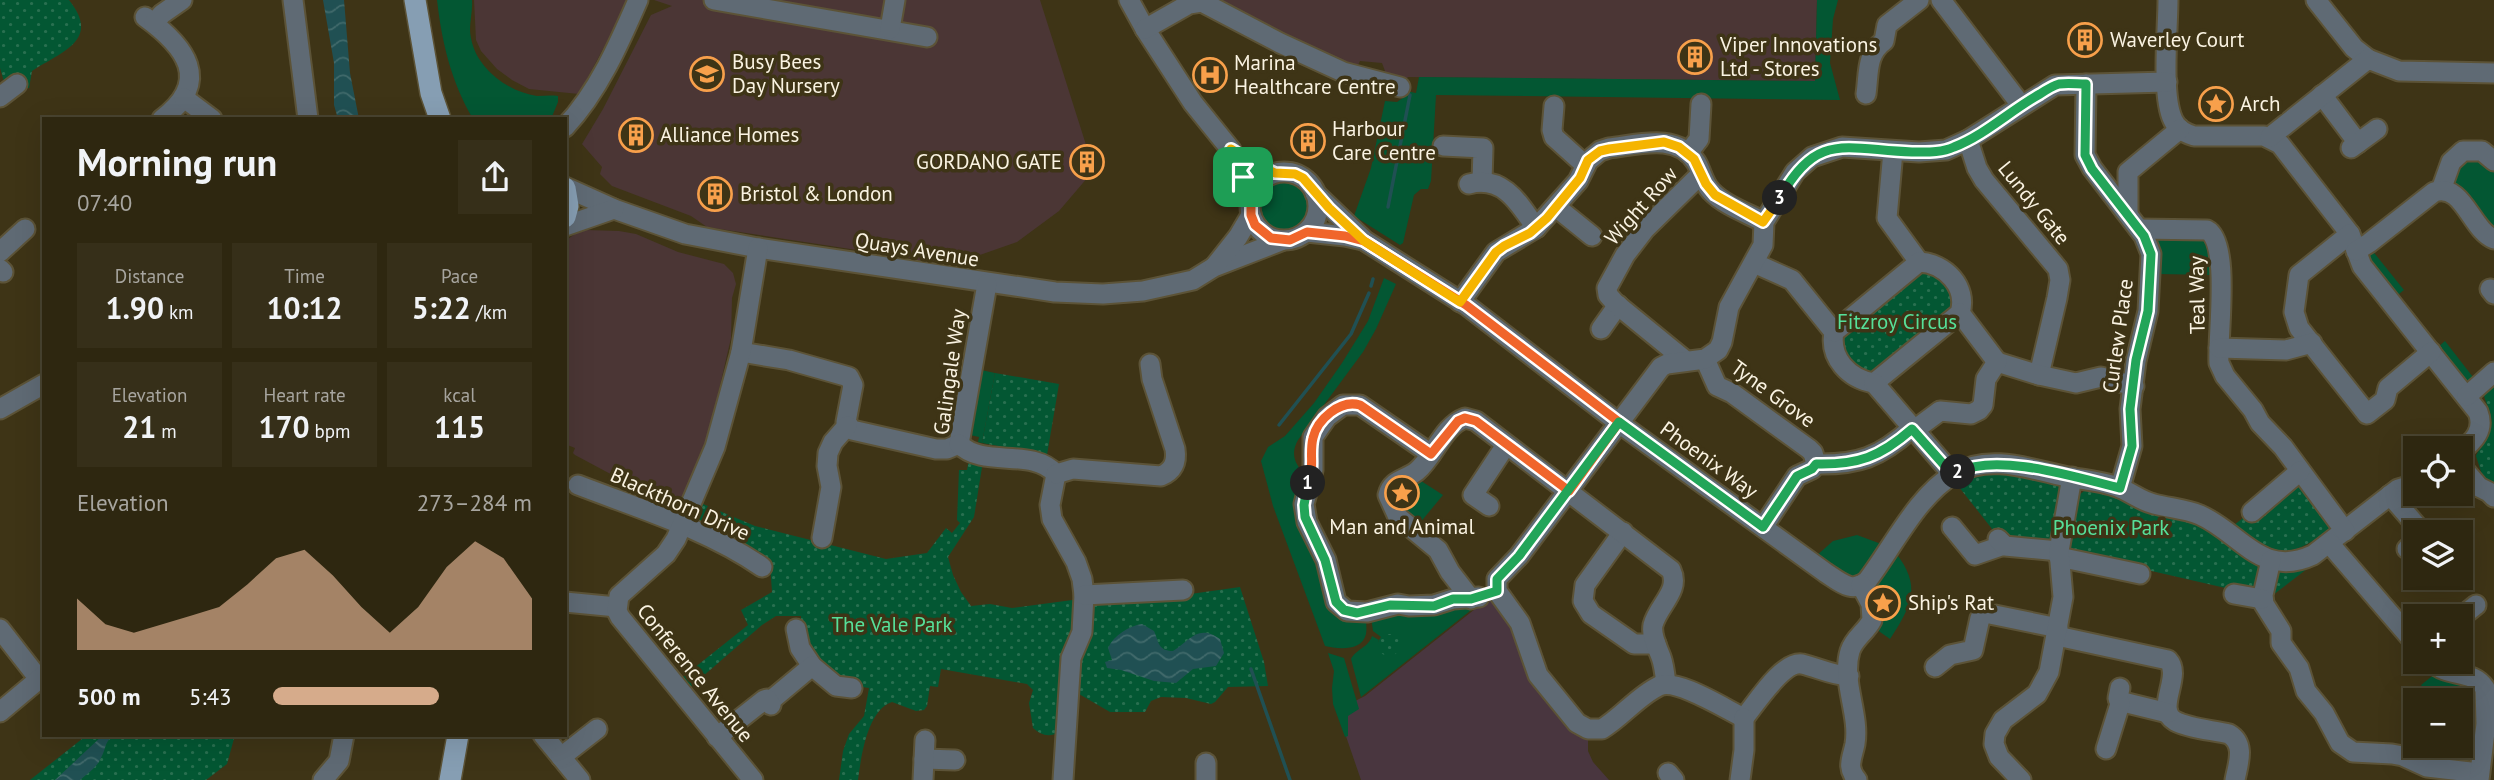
<!DOCTYPE html>
<html lang="en">
<head>
<meta charset="utf-8">
<style>
  :root { --surface:#2e2710; --page:#362f19; --text:#f1f3f6; --muted:#a7a59f; --line:#494430; --accent:#d6ab8b }
  body { margin:0; font-family:"PT Sans",sans-serif; background:var(--page); color:var(--text); height:100vh; display:flex; flex-direction:column; font-size:26px; white-space:nowrap }
  * { box-sizing:border-box; margin:0 }
  p { font-size:23px; color:var(--muted) }
  .icon { flex:none; width:38px; height:38px; fill:none; stroke:currentColor; stroke-width:2; stroke-linecap:round; stroke-linejoin:round }
  .map { position:relative; flex:1; overflow:hidden }
  .panel { position:absolute; left:42px; top:117px; width:525px; height:620px; display:flex; flex-direction:column; background:var(--surface); border-radius:0px; box-shadow:0 7px 28px #0002,0 0 0 2px var(--line) }
  .panel>* { flex:none }
  .fabs { position:absolute; left:2403px; top:436px; display:grid; gap:14px }
  .fabs a { display:grid; place-items:center; width:70px; height:70px; border-radius:0px; background:var(--surface); box-shadow:0 7px 28px #0002,0 0 0 2px var(--line); font-size:35px }
  .pin { position:absolute; display:grid; place-items:center; width:60px; height:60px; color:#fff; margin:-30px; border-radius:14px; box-shadow:0 4px 10px #0006 }
  .km { position:absolute; width:35px; height:35px; margin:-18px; border-radius:50%; background:#222; color:#fff; font-size:19px; line-height:35px; text-align:center }
  .round { display:grid; place-items:center; flex:none; width:74px; height:74px; border-radius:0px; background:var(--page) }
  .summary { display:flex; align-items:center; justify-content:space-between; height:119px; padding:0 35px }
  h1 { font-size:38px; font-weight:800; line-height:52px }
  .metrics { display:grid; grid-template-columns:repeat(3,1fr); gap:10px; height:119px; padding:7px 35px }
  .metrics div { display:grid; align-content:center; border-radius:0px; background:var(--page); text-align:center }
  .metrics b { font-size:30px; font-weight:800 }
  .metrics small { font-size:19px; font-weight:400 }
  .metrics p { font-size:19px }
  .chart { height:196px; padding:14px 35px }
  .chart p { display:flex; justify-content:space-between }
  .chart svg { width:100%; height:126px; margin-top:7px; fill:var(--accent); opacity:.7 }
  ul { padding:0 35px; list-style:none; font-size:23px }
  li { display:grid; grid-template-columns:112px 84px 1fr; align-items:center; height:52px }
  li i { height:18px; border-radius:9px; background:var(--accent) }
  .map>svg:first-child { display:block }
  .commercial { fill:#4b3635 }
  .education { fill:#49363f }
  .grass { fill:#035733 }
  .park { fill:url(#park-dots) }
  .water { fill:url(#water-waves) }
  .lines { fill:none; stroke-linecap:round; stroke-linejoin:round }
  .stream { stroke:#205053; stroke-width:3.5 }
  .minor-casing { stroke:#5c5337; stroke-width:23 }
  .major-casing { stroke:#5c5337; stroke-width:24 }
  .minor { stroke:#5f6a74; stroke-width:19 }
  .major { stroke:#869eb3; stroke-width:21 }
  .split-1-casing { stroke:#fff; stroke-width:14 }
  .split-2-casing { stroke:#fff; stroke-width:14 }
  .split-3-casing { stroke:#fff; stroke-width:14 }
  .split-4-casing { stroke:#fff; stroke-width:14 }
  .split-1 { stroke:#f0652b; stroke-width:9 }
  .split-2 { stroke:#22a559; stroke-width:9 }
  .split-3 { stroke:#22a559; stroke-width:9 }
  .split-4 { stroke:#f5b400; stroke-width:9 }
  .labels { text-anchor:middle; stroke-width:7; stroke-linejoin:round; paint-order:stroke }
  .poi-label { font-size:21px; fill:#faf3e2; stroke:#3e3416; text-anchor:start }
  .street-label { font-size:21px; fill:#faf3e2; stroke:#3e3416 }
  .park-label { font-size:21px; fill:#56e099; stroke:#3e3416 }
</style>
</head>
<body>
<div class="map">
<svg width="2494" height="780" viewBox="0 0 2494 780">
  <defs>
    <pattern id="park-dots" width="8" height="8" patternUnits="userSpaceOnUse" patternTransform="scale(1.75)"><rect width="8" height="8" fill="#035733"/><path d="M2 2h.1M6 6h.1" fill="none" stroke="#297050" stroke-width="1.8" stroke-linecap="round"/></pattern>
    <pattern id="water-waves" width="16" height="10" patternUnits="userSpaceOnUse" patternTransform="scale(1.75)"><rect width="16" height="10" fill="#205053"/><path d="M0 5q4-4 8 0t8 0" fill="none" stroke="#416a6b"/></pattern>
  </defs>
  <rect width="100%" height="100%" fill="#3e3416"/>
  <g class="commercial">
    <polygon points="474,0 629,0 579,94 529,89 512,80 497,69 481,51 476,40"/>
    <polygon points="654,0 1040,0 1094,170 1059,211 1017,242 977,256 925,262 909,258 707,227 691,216 612,186 600,174 602,167 582,144 603,109 651,15 672,6"/>
    <polygon points="1213,0 1817,0 1815,81 1408,77 1406,79 1383,73 1385,71 1382,63 1360,61 1356,69 1326,57 1251,17 1244,17"/>
    <polygon points="586,230 619,231 636,234 678,252 724,264 733,273 736,284 732,298 731,338 709,433 682,503 633,486 575,455 573,453 575,448 565,444 565,241 575,234"/>
  </g>
  <polygon class="education" points="1489,598 1505,613 1588,734 1588,751 1593,762 1609,780 1361,780 1337,710 1365,696"/>
  <g class="grass">
    <path d="M437 0H472C473 13 468 26 471 38 476 68 508 92 537 96 544 96 551 95 558 96V102L551 119H473C451 81 442 43 437 0Z"/>
    <polygon points="1817,0 1838,0 1833,19 1830,63 1840,100 1436,95 1431,181 1428,189 1421,189 1414,195 1403,243 1400,245 1354,216 1371,168 1385,101 1397,102 1404,97 1406,91 1416,93 1419,77 1815,81"/>
    <polygon points="2467,153 2494,169 2494,234 2452,187 2454,166"/>
    <circle cx="1284" cy="207" r="27"/>
    <polygon points="2152,234 2205,235 2214,275 2158,274"/>
    <polygon points="2371,249 2404,290 2395,297 2364,254"/>
    <path d="M1384 278 1396 284 1376 329 1363 352 1298 440C1290 454 1295 464 1305 475L1329 588 1366 617C1366 622 1367 629 1366 634 1362 652 1337 649 1325 646L1273 506 1261 461 1268 447 1285 436 1314 403 1342 363 1368 321Z"/>
    <polygon points="2445,341 2476,381 2467,383 2464,381 2437,348"/>
    <polygon points="981,370 995,373 982,443 978,442 979,437 970,435"/>
    <polygon points="1418,479 1443,495 1419,524 1402,511 1395,486"/>
    <path d="M1857 535 1884 545C1875 559 1867 575 1849 578L1815 557 1833 541Z"/>
    <path d="M1895 552C1922 586 1912 605 1890 639L1873 627 1872 583Z"/>
    <path d="M1447 606 1475 607 1361 697 1351 659C1356 649 1368 648 1372 636L1379 640 1378 643 1382 635 1381 637 1373 631 1371 617Z"/>
    <polygon points="1328,653 1344,658 1359,709 1348,716 1348,736 1345,737 1333,704 1332,688 1334,671"/>
    <polygon points="2436,673 2476,687 2477,726 2461,724 2460,700 2433,700 2421,685"/>
  </g>
  <g class="park">
    <path d="M0 0H69C101 40 63 51 32 71L29 88 5 85 0 68Z"/>
    <path d="M1927 270 1947 282 1956 307 1885 362 1884 368 1873 376C1853 370 1843 352 1840 333L1857 325 1870 315 1871 308 1889 293 1897 294Z"/>
    <polygon points="995,373 1059,384 1047,455 982,443"/>
    <path d="M2494 385V489L2483 478 2476 456C2482 443 2494 433 2491 417 2490 409 2485 402 2484 395Z"/>
    <path d="M969 459 983 461 974 517 948 557 953 575 961 592 971 606 990 604 1012 608 1080 599 1076 635 1064 645 1060 660 1059 732C1049 738 1041 735 1033 728L1029 703 1033 690 1027 684 941 669 938 687 930 686 927 706 924 710 916 711 892 702C867 710 861 758 858 780H839L843 751 849 734 864 716 869 688 837 683 801 636V616H776L762 625 687 690 679 680 748 625 741 610 772 592 770 564 694 523 703 504 755 526 886 559 927 553 946 528 952 533 960 523 957 520 959 470H967Z"/>
    <polygon points="2000,469 2063,485 2055,542 2000,539 1955,482"/>
    <path d="M2295 478 2333 526C2290 560 2277 559 2234 525Z"/>
    <polygon points="2098,489 2188,517 2265,564 2256,595 2069,552 2079,495 2084,491 2095,491"/>
    <polygon points="2316,562 2269,598 2274,567"/>
    <polygon points="1240,587 1264,662 1268,686 1228,687 1215,702 1211,704 1186,698 1161,697 1151,701 1145,712 1110,712 1079,694 1080,685 1075,656 1088,622 1094,622 1094,601 1155,599"/>
    <circle cx="1389" cy="645" r="11"/>
    <polygon points="87,735 235,735 227,764 206,780 30,780"/>
  </g>
  <g class="water">
    <polygon points="323,0 344,0 350,73 359,119 338,119 334,105 334,63"/>
    <path d="M1142 624 1154 631C1159 642 1158 651 1173 651 1189 641 1198 623 1220 639L1224 653 1216 666 1193 669 1176 683 1154 681 1121 670 1107 668 1105 662 1112 660 1108 648C1114 635 1129 626 1142 624Z"/>
    <path d="M103 735H125C102 737 109 744 100 760 96 768 87 774 80 780H55Z"/>
  </g>
  <g class="lines">
    <g class="stream">
      <polyline points="1388,207 1410,95"/>
      <polyline points="1371,286 1373,279"/>
      <polyline points="1279,425 1351,334 1369,293"/>
      <polyline points="1251,669 1290,780"/>
    </g>
    <g class="minor-casing">
      <g id="minor">
        <polyline points="293,0 308,119"/>
        <polyline points="714,0 927,37"/>
        <polyline points="1129,0 1145,29 1193,103 1231,150 1251,196"/>
        <polyline points="1941,0 2021,105"/>
        <path d="M2168 0C2168 29 2161 95 2173 120 2177 129 2184 133 2194 136H2264L2280 144 2350 234 2362 266 2478 412C2485 430 2474 441 2460 452"/>
        <polyline points="2316,0 2354,48 2368,59"/>
        <path d="M145 17C185 46 213 81 162 119"/>
        <polyline points="154,23 162,14 182,0"/>
        <polyline points="890,29 895,0"/>
        <polyline points="1145,29 1189,4 1202,2 1280,43 1343,72 1400,87"/>
        <polyline points="2086,84 2085,155 2092,168 2144,236 2151,254 2148,311 2136,361 2130,409 2132,446 2120,488"/>
        <path d="M1866 94C1869 73 1866 54 1884 41L1887 25 1919 0"/>
        <polyline points="2322,95 2358,143"/>
        <polyline points="0,97 17,84"/>
        <polyline points="184,98 212,119"/>
        <polyline points="1554,106 1552,130 1554,137 1585,165"/>
        <path d="M565 127C598 92 619 44 638 0"/>
        <polyline points="2270,137 2368,59 2399,71 2494,73"/>
        <polyline points="1968,140 1977,168 1984,180 2058,269 2060,280 2057,298 2039,375"/>
        <polyline points="1443,146 1483,148 1482,182"/>
        <polyline points="2351,148 2377,129"/>
        <polyline points="1893,151 1887,218 1919,262"/>
        <polyline points="1688,153 1699,139 1701,104"/>
        <circle cx="1284" cy="206" r="34"/>
        <path d="M1469 184C1503 175 1519 203 1536 228"/>
        <polyline points="565,187 614,209 685,234 758,248 1055,292 1103,294 1143,291 1193,280 1214,267 1281,241"/>
        <polyline points="2441,190 2451,162 2463,151 2482,151 2494,161"/>
        <path d="M1315 193 1365 241 1466 305 1619 423 1826 573C1840 582 1852 594 1867 581 1893 547 1917 496 1954 474 1991 452 2035 471 2073 478 2088 480 2106 482 2120 488 2132 493 2141 501 2154 504 2169 508 2186 509 2200 515 2241 533 2261 579 2313 555L2398 489 2415 484"/>
        <polyline points="1556,207 1592,236"/>
        <polyline points="2128,214 2128,172 2180,129"/>
        <polyline points="565,226 614,209"/>
        <path d="M2139 229 2207 230C2231 242 2217 338 2219 363L2225 376 2253 410 2260 423 2283 447 2345 531"/>
        <polyline points="1307,232 1345,236 1363,240"/>
        <polyline points="2350,234 2299,275 2294,312 2299,328 2367,414 2385,400 2388,388 2431,352"/>
        <path d="M2356 251 2369 243 2434 192C2463 182 2471 230 2494 239"/>
        <polyline points="0,252 25,229"/>
        <path d="M1919 262C1945 263 1968 287 1960 313L1874 383C1849 379 1829 358 1834 332Z"/>
        <polyline points="1754,263 1792,280 1834,332"/>
        <polyline points="1215,266 1238,237 1251,215"/>
        <polyline points="0,269 3,272"/>
        <polyline points="2490,289 2494,294"/>
        <path d="M1460 302 1496 252 1536 228 1578 181 1588 161 1600 151 1609 148C1637 145 1677 132 1696 162 1702 172 1703 183 1711 191 1724 205 1747 213 1764 222"/>
        <polyline points="1601,329 1618,305"/>
        <polyline points="2219,348 2286,350 2312,343"/>
        <polyline points="741,352 789,360 849,377 853,385 846,422 852,430 936,449 947,449 959,444"/>
        <polyline points="1705,359 1717,386 1732,393 1809,449 1813,453 1816,464"/>
        <polyline points="1686,361 1615,303 1608,295 1607,288 1625,255 1645,229 1701,174"/>
        <polyline points="1997,362 2039,375 2076,383 2101,377 2134,386"/>
        <polyline points="1874,383 1953,475"/>
        <polyline points="2467,396 2494,372"/>
        <polyline points="0,409 44,384"/>
        <polyline points="1913,431 1940,411 1971,414 1979,410 1983,405 1986,379 1997,362 1960,313"/>
        <polyline points="959,444 987,284"/>
        <path d="M959 444C984 469 1032 447 1056 474"/>
        <polyline points="1431,454 1360,405 1343,405 1327,417 1313,437 1313,470 1304,504 1307,522 1326,560 1336,602 1347,611 1367,612 1398,604 1409,606 1434,605 1453,599 1479,597"/>
        <polyline points="2460,465 2479,487 2489,492 2494,497"/>
        <polyline points="1056,474 1050,505 1052,519 1076,562 1082,579 1084,595 1082,632 1071,658 1063,780"/>
        <path d="M1056 474 1073 469 1161 476C1173 471 1177 462 1175 449L1152 379 1150 364"/>
        <path d="M578 485C640 509 707 529 762 567"/>
        <polyline points="2390,495 2422,532"/>
        <polyline points="1489,506 1473,495 1506,445"/>
        <polyline points="2252,512 2300,471"/>
        <path d="M1763 527 1797 476 1812 469 1816 464C1858 465 1880 457 1911 429"/>
        <polyline points="1952,527 1975,555 2004,545"/>
        <polyline points="1623,532 1585,585 1583,601 1591,614 1634,644 1656,644"/>
        <polyline points="822,538 831,487 827,466 828,453 833,442 847,426"/>
        <polyline points="1998,539 2005,546 2059,551"/>
        <polyline points="2329,543 2415,643"/>
        <polyline points="2407,549 2415,542"/>
        <polyline points="2059,557 2140,574"/>
        <polyline points="2271,560 2263,595 2264,604 2281,631 2281,643 2299,668 2306,691 2324,713 2340,743 2353,752 2392,754 2403,756 2427,767 2479,773"/>
        <polyline points="2234,594 2262,599"/>
        <polyline points="1084,595 1183,590"/>
        <path d="M1471 599 1450 572 1438 550 1398 517 1388 495C1392 479 1406 480 1417 471 1434 457 1443 426 1465 418L1476 421 1671 570C1681 591 1658 605 1653 625 1651 636 1657 646 1661 657 1664 665 1665 675 1666 684"/>
        <polyline points="565,602 617,607"/>
        <polyline points="2460,618 2476,605"/>
        <polyline points="0,629 39,679"/>
        <polyline points="796,629 800,648 812,666"/>
        <path d="M2057 636 2168 660C2183 676 2154 709 2175 721 2190 729 2213 730 2229 734 2246 744 2238 764 2235 780"/>
        <path d="M2432 662C2448 678 2472 669 2485 688L2486 724 2479 780"/>
        <polyline points="1935,667 1950,655 1973,650 1980,618 1985,613 2058,628"/>
        <polyline points="2119,701 2168,713"/>
        <polyline points="769,702 812,666 836,686 852,688"/>
        <polyline points="0,712 44,675"/>
        <path d="M1744 718C1725 709 1677 678 1659 686 1638 696 1622 717 1602 729H1588L1577 723 1538 675 1520 623 1497 591V579L1519 556 1661 367 1667 364 1705 359 1718 350 1722 342 1729 307 1763 245 1764 222 1795 172 1812 157 1842 147 1919 152 1946 150 1968 140 2055 85 2167 82"/>
        <path d="M1744 718C1756 704 1782 661 1802 664 1819 668 1831 675 1849 676"/>
        <polyline points="543,735 580,780"/>
        <polyline points="717,737 764,700 767,699 771,705"/>
        <polyline points="2106,749 2120,704 2118,698 2120,688"/>
        <polyline points="561,757 597,729"/>
        <polyline points="924,759 955,760"/>
        <polyline points="1668,773 1674,780"/>
        <polyline points="323,780 339,761 344,735"/>
        <polyline points="753,780 620,617 617,611 619,596 666,554 676,539 715,447 741,352 758,248"/>
        <polyline points="923,780 925,740"/>
        <polyline points="1206,780 1206,763"/>
        <polyline points="1740,780 1744,750 1744,718"/>
        <path d="M1857 780C1846 767 1852 759 1855 744 1860 714 1841 681 1850 651 1854 638 1866 632 1872 620L1871 604 1861 585"/>
        <polyline points="2021,780 1999,757 1994,744 1995,734 2003,720 2037,694 2049,672 2063,597 2059,551 2072,477"/>
      </g>
    </g>
    <g class="major-casing">
      <g id="major">
        <polyline points="415,0 431,93 440,119"/>
        <polyline points="565,188 568,206 565,217"/>
        <polyline points="450,780 458,735"/>
      </g>
    </g>
    <use href="#minor" class="minor"/>
    <use href="#major" class="major"/>
  </g>
  <g class="lines">
    <g class="split-1-casing">
      <path id="split-1" d="M1243 177 1251 196V215L1255 225 1271 238 1290 240 1307 232 1345 236 1364 241 1466 305 1619 422 1569 491 1476 421 1465 418 1458 421 1431 454 1360 405C1340 399 1317 420 1313 438 1309 454 1315 468 1308 483"/>
    </g>
    <g class="split-2-casing">
      <path id="split-2" d="M1308 483 1304 505 1305 517 1325 560 1336 602 1344 610 1357 613 1390 605 1434 606 1453 599H1471L1497 591V579L1519 556 1619 422 1763 527 1797 476 1812 469 1816 464C1858 465 1880 457 1912 429L1953 475 1958 472"/>
    </g>
    <g class="split-3-casing">
      <path id="split-3" d="M1780 198C1817 130 1847 150 1912 152 1926 152 1941 153 1954 147 1985 135 2011 110 2040 94 2046 90 2052 86 2059 84 2068 83 2077 84 2086 84L2085 155 2092 169 2144 236 2151 254 2148 311 2136 360 2130 409 2132 446 2120 488C2078 478 1998 452 1958 472"/>
    </g>
    <g class="split-4-casing">
      <polyline id="split-4" points="1243,177 1231,149 1255,164 1275,173 1295,174 1303,178 1329,208 1364,241 1460,302 1496,252 1504,246 1530,233 1547,218 1580,178 1588,160 1600,151 1609,149 1664,142 1679,147 1694,159 1706,184 1715,195 1763,222 1780,198"/>
    </g>
    <use href="#split-1" class="split-1"/>
    <use href="#split-2" class="split-2"/>
    <use href="#split-3" class="split-3"/>
    <use href="#split-4" class="split-4"/>
  </g>
  <defs>
    <g id="building-ring" transform="scale(1.75)"><circle r="9.5" fill="#3e3416" stroke="#f8a04b" stroke-width="1.5"/><path d="M-4-6H4V6H1V3H-1V6H-4ZM-2.5-4.3h1.7v1.8h-1.7ZM.8-4.3h1.7v1.8H.8ZM-2.5-1h1.7V.8h-1.7ZM.8-1h1.7V.8H.8Z" fill="#f8a04b"/></g>
    <g id="school-ring" transform="scale(1.75)"><circle r="9.5" fill="#3e3416" stroke="#f8a04b" stroke-width="1.5"/><path d="M0-5L7-2L0 1L-7-2ZM-4 1L0 2.5L4 1V4Q0 6-4 4Z" fill="#f8a04b"/></g>
    <g id="hospital-ring" transform="scale(1.75)"><circle r="9.5" fill="#3e3416" stroke="#f8a04b" stroke-width="1.5"/><path d="M-5-5h3v3.5h4V-5h3V5h-3V1.5h-4V5h-3Z" fill="#f8a04b"/></g>
    <g id="sight-ring" transform="scale(1.75)"><circle r="9.5" fill="#3e3416" stroke="#f8a04b" stroke-width="1.5"/><path d="M0-6L1.8-2.2L6-1.7L2.9 1.2L3.7 5.4L0 3.3L-3.7 5.4L-2.9 1.2L-6-1.7L-1.8-2.2Z" fill="#f8a04b"/></g>
  </defs>
  <g fill-rule="evenodd">
    <use href="#building-ring" x="2085" y="40"/>
    <use href="#building-ring" x="1695" y="57"/>
    <use href="#school-ring" x="707" y="74"/>
    <use href="#hospital-ring" x="1210" y="75"/>
    <use href="#sight-ring" x="2216" y="104"/>
    <use href="#building-ring" x="636" y="135"/>
    <use href="#building-ring" x="1308" y="141"/>
    <use href="#building-ring" x="1087" y="162"/>
    <use href="#building-ring" x="715" y="194"/>
    <use href="#sight-ring" x="1402" y="493"/>
    <use href="#sight-ring" x="1883" y="603"/>
  </g>
  <g class="labels">
    <g class="poi-label">
      <text x="2110" y="47">Waverley Court</text>
      <text x="1720" y="52">Viper Innovations<tspan x="1720" dy="24">Ltd - Stores</tspan></text>
      <text x="732" y="69">Busy Bees<tspan x="732" dy="24">Day Nursery</tspan></text>
      <text x="1234" y="70">Marina<tspan x="1234" dy="24">Healthcare Centre</tspan></text>
      <text x="2240" y="111">Arch</text>
      <text x="1332" y="136">Harbour<tspan x="1332" dy="24">Care Centre</tspan></text>
      <text x="660" y="142">Alliance Homes</text>
      <text x="1062" y="169" text-anchor="end">GORDANO GATE</text>
      <text x="740" y="201">Bristol &amp; London</text>
      <text x="1402" y="534" text-anchor="middle">Man and Animal</text>
      <text x="1908" y="610">Ship's Rat</text>
    </g>
    <g class="street-label">
      <text transform="translate(2034 203) rotate(51)" y="7">Lundy Gate</text>
      <text transform="translate(1641 206) rotate(-48)" y="7">Wight Row</text>
      <text transform="translate(917 250) rotate(9)" y="7">Quays Avenue</text>
      <text transform="translate(2197 295) rotate(-91)" y="7">Teal Way</text>
      <text transform="translate(2118 336) rotate(-82)" y="7">Curlew Place</text>
      <text transform="translate(950 372) rotate(-82)" y="7">Galingale Way</text>
      <text transform="translate(1773 394) rotate(36)" y="7">Tyne Grove</text>
      <text transform="translate(1709 460) rotate(36)" y="7">Phoenix Way</text>
      <text transform="translate(680 504) rotate(24)" y="7">Blackthorn Drive</text>
      <text transform="translate(695 673) rotate(51)" y="7">Conference Avenue</text>
    </g>
    <g class="park-label">
      <text x="1897" y="329">Fitzroy Circus</text>
      <text x="2111" y="535">Phoenix Park</text>
      <text x="892" y="632">The Vale Park</text>
    </g>
  </g>
</svg>
<div class="fabs">
<a><svg class="icon" aria-label="locate" viewBox="0 0 24 24"><circle cx="12" cy="12" r="6"/><path d="M12 2v4M12 18v4M2 12h4M18 12h4"/></svg></a>
<a><svg class="icon" aria-label="layers" viewBox="0 0 24 24"><path d="M12 4l9 5-9 5-9-5zM3 14l9 5 9-5"/></svg></a>
<a>+</a>
<a>−</a>
</div>
<div class="pin" style="left:1243px;top:177px;background:#1e9e55"><svg class="icon" aria-label="arrive" viewBox="0 0 24 24"><path d="M6 21V4h12l-3 4 3 4H6"/></svg></div>
<b class="km" style="left:1308px;top:483px">1</b>
<b class="km" style="left:1958px;top:472px">2</b>
<b class="km" style="left:1780px;top:198px">3</b>
<section class="panel">
<div class="summary"><div><h1>Morning run</h1><p>07:40</p></div><a class="round"><svg class="icon" aria-label="share" viewBox="0 0 24 24"><path d="M12 15V3M7 8l5-5 5 5M5 13v7h14v-7"/></svg></a></div>
<div class="metrics">
<div><p>Distance</p><b>1.90<small> km</small></b></div>
<div><p>Time</p><b>10:12</b></div>
<div><p>Pace</p><b>5:22<small> /km</small></b></div>
</div>
<div class="metrics">
<div><p>Elevation</p><b>21<small> m</small></b></div>
<div><p>Heart rate</p><b>170<small> bpm</small></b></div>
<div><p>kcal</p><b>115</b></div>
</div>
<div class="chart"><p><span>Elevation</span>273–284 m</p>
<svg viewBox="0 0 160 44" preserveAspectRatio="none"><path d="M0 44V26L10 35L20 38L30 35L40 32L50 29L60 21L70 12L80 9L90 18L100 29L110 38L120 29L130 15L140 6L150 12L160 26V44z"/></svg>
</div>
<ul>
<li><b>500 m</b>5:43<i style="width:64%"></i></li>
</ul>
</section>
</div>
</body>
</html>
